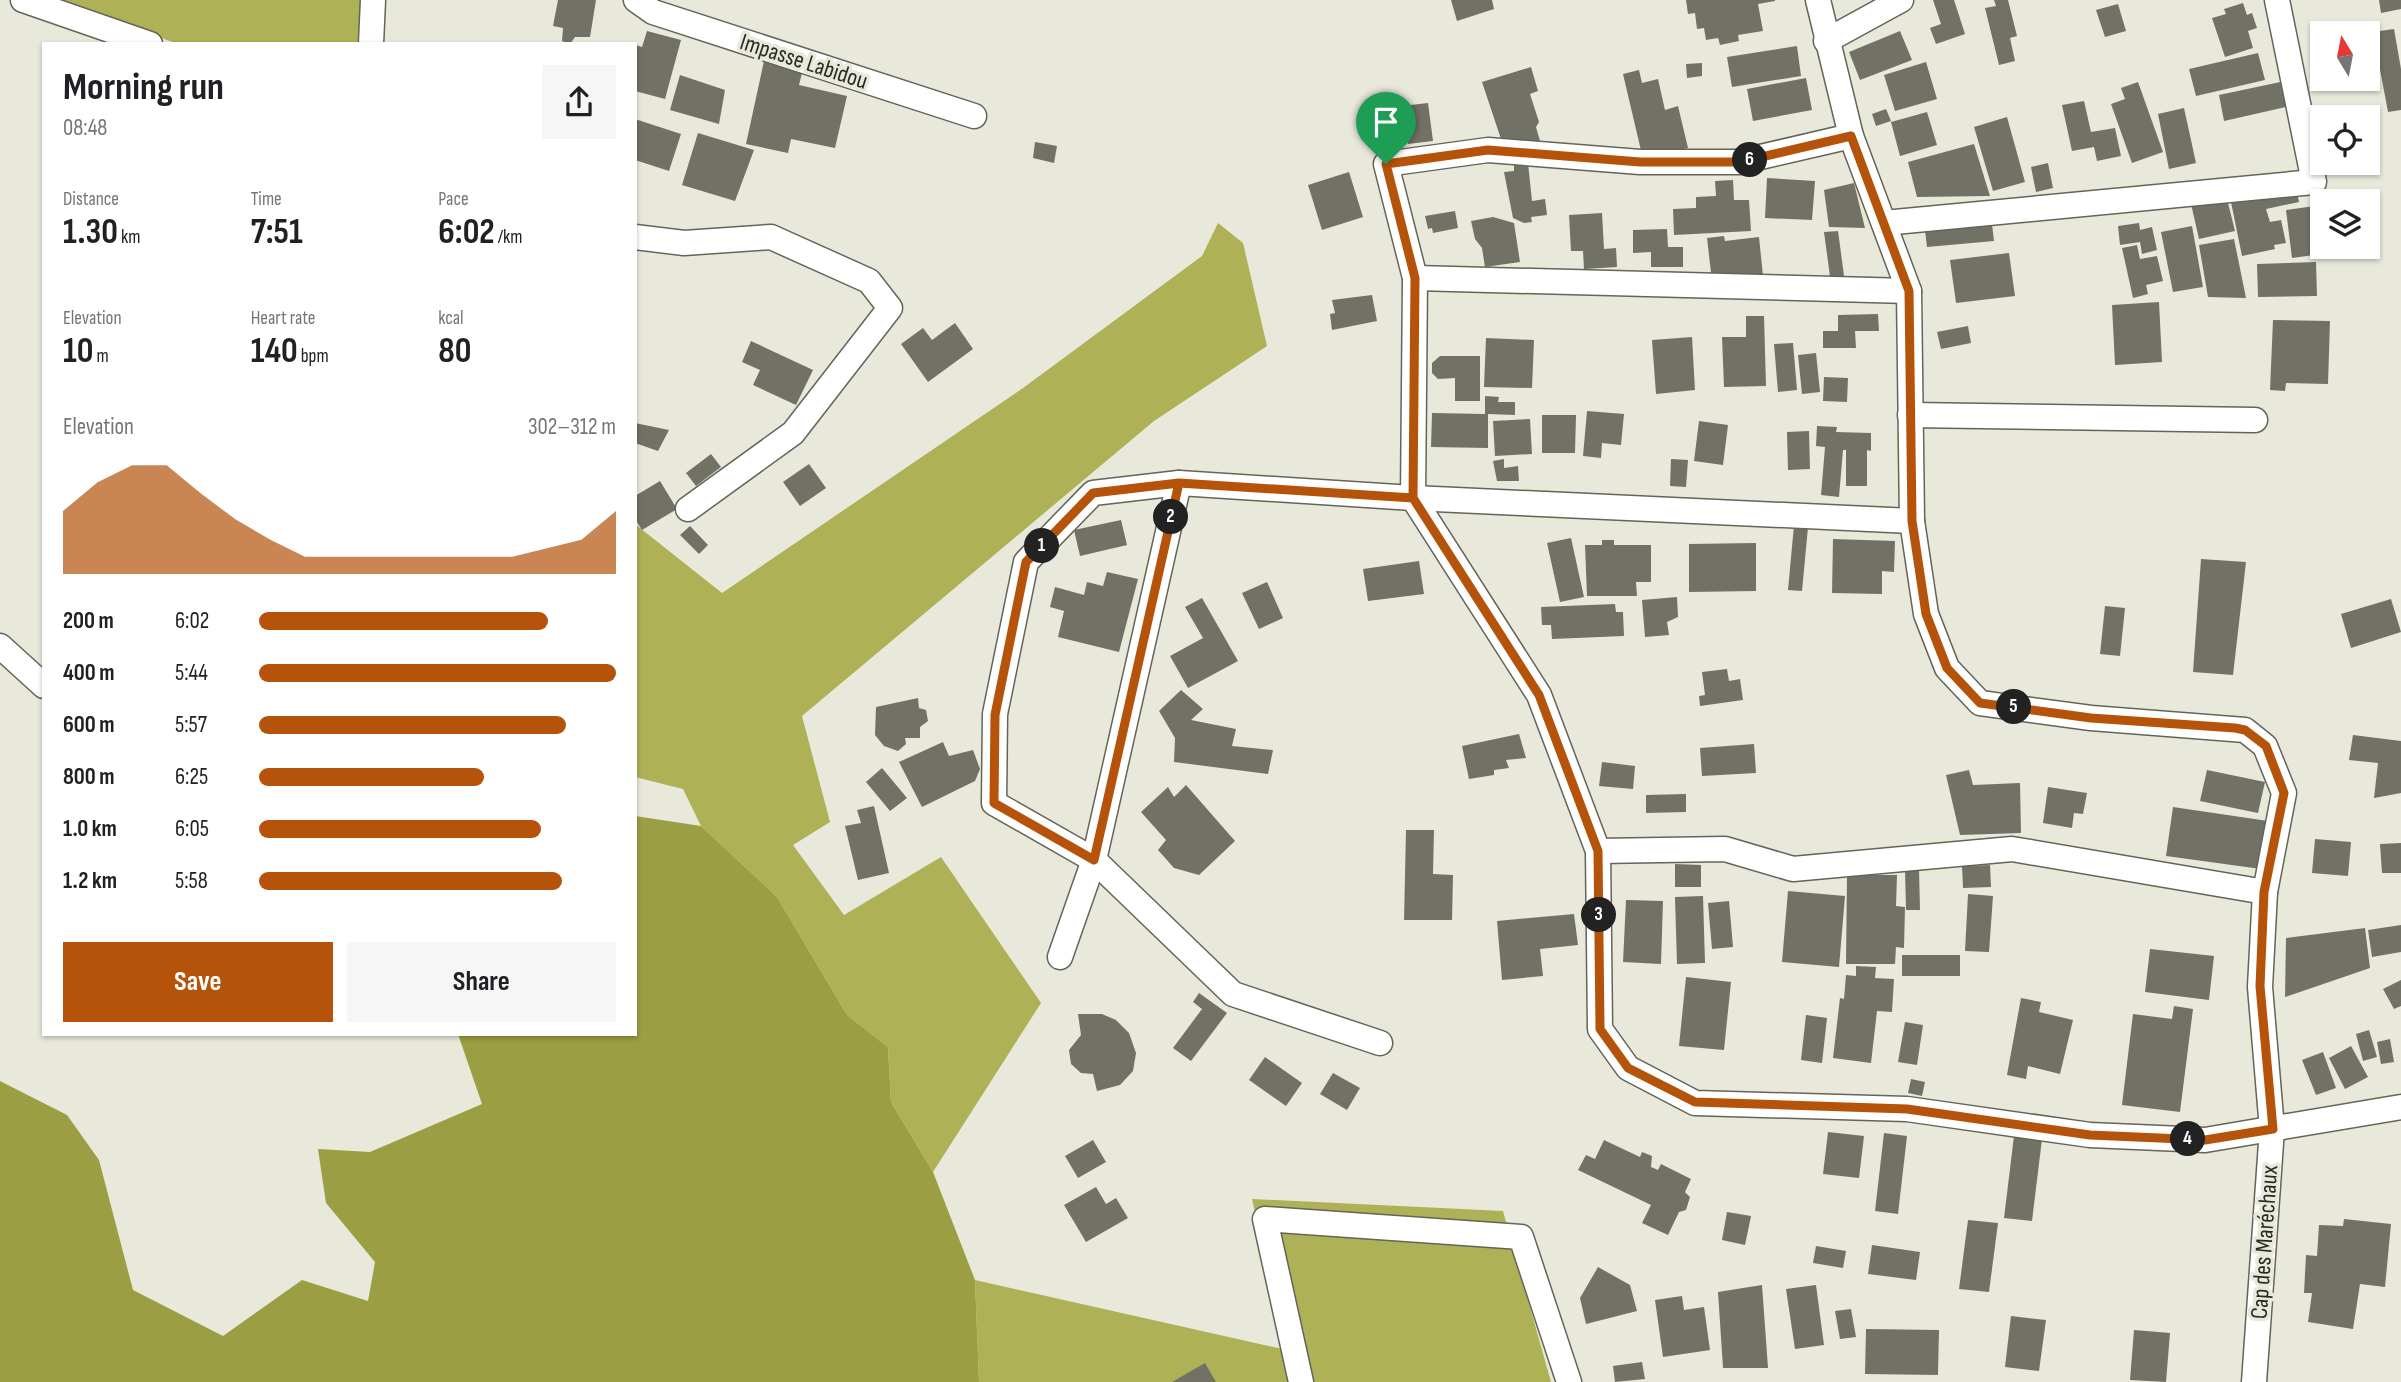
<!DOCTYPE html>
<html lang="en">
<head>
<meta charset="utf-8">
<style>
  :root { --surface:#fff; --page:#f6f6f6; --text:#202124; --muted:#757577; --accent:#b45309 }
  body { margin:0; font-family:"Sofia Sans Condensed",sans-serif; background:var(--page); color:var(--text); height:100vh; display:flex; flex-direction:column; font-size:26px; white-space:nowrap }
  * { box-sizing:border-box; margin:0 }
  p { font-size:23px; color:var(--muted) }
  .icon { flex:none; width:38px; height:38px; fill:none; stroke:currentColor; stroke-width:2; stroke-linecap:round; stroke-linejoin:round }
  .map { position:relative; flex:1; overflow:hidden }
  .panel { position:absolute; left:42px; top:42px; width:595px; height:994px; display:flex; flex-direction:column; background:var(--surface); border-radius:0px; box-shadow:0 2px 5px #0004 }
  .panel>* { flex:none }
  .needle { width:46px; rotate:350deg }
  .tools { position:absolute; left:2310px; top:21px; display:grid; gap:14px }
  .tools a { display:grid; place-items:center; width:70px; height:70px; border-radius:0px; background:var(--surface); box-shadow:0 2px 5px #0004; font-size:35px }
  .pin { position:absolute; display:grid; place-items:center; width:60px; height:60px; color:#fff; margin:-72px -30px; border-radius:50% 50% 50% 0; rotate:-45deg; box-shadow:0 0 7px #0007 }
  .pin .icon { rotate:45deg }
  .km { position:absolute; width:35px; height:35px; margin:-18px; border-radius:50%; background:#222; color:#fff; font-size:19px; line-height:35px; text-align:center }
  .round { display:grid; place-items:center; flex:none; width:74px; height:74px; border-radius:0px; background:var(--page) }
  .headline { display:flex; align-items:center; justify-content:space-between; height:119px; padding:0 21px }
  h1 { font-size:38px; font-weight:700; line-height:52px }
  .metrics { display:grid; grid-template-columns:repeat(3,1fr); gap:10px; height:119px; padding:7px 21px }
  .metrics div { display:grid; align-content:center }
  .metrics b { font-size:35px; font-weight:700 }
  .metrics small { font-size:19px; font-weight:400 }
  .metrics p { font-size:19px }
  .chart { height:196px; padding:14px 21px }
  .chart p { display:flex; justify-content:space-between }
  .chart svg { width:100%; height:126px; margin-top:7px; fill:var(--accent); opacity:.7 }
  .cta { display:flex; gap:14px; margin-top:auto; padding:14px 21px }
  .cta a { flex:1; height:80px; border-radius:0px; background:var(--accent); color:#fff; font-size:28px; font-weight:700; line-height:80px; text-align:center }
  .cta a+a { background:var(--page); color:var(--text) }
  ul { padding:0 21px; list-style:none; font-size:23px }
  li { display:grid; grid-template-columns:112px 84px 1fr; align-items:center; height:52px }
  li i { height:18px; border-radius:9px; background:var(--accent) }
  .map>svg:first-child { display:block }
  .forest { fill:#afb157 }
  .water { fill:#9c9e43 }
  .building { fill:#717265 }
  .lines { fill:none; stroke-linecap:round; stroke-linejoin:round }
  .street-casing { stroke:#646458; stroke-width:27 }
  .street { stroke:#fff; stroke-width:24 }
  .route-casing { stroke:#fff; stroke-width:14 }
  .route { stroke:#b45309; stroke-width:9 }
  .labels { text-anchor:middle; stroke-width:7; stroke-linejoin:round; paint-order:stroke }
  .street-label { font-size:24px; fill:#2a2a25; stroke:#e8e9db }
</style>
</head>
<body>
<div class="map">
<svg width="2401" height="1382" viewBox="0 0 2401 1382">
  <rect width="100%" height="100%" fill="#e8e9db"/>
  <g class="forest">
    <polygon points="58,0 364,0 361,44 178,44"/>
    <polygon points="1218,223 1243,243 1267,346 1154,421 802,716 830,822 793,845 844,915 941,857 1041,1003 933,1172 891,1102 888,1047 847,1015 777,897 701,826 683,789 635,777 635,524 722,593 1023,388 1202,256"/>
    <polygon points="1252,1199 1503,1211 1551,1382 979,1382 975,1280 1287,1350"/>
  </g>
  <polygon class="water" points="635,816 701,826 777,897 847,1015 888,1047 891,1102 933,1172 975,1280 979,1382 0,1382 0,1081 67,1115 99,1160 133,1290 223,1336 302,1280 368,1301 375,1262 326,1203 318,1149 370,1152 482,1104 458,1034 635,1034"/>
  <g class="building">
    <polygon points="558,0 596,0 590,37 575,37 570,44 562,41 563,28 553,26"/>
    <polygon points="1451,0 1492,0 1494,9 1457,21"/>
    <polygon points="1686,0 1775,0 1775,1 1758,4 1763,31 1738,35 1739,41 1720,45 1718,38 1706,40 1704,28 1697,29 1695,13 1688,14"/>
    <polygon points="1933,0 1954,0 1965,34 1936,44 1930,28 1941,24"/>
    <polygon points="1994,0 2008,0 2017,36 2010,38 2015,61 1999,65 1985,8 1996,6"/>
    <polygon points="2379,0 2401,0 2401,9 2381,13"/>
    <polygon points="2243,3 2247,15 2252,13 2257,28 2248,31 2253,48 2225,57 2212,18 2226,14 2224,9"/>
    <polygon points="2118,4 2126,31 2105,37 2096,10"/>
    <polygon points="2394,29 2401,69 2401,110 2388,112 2373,32"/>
    <polygon points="647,31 681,40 665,99 635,91 635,45 642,47"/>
    <polygon points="1900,31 1912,60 1860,80 1849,52"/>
    <polygon points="1797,46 1801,76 1732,87 1727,57"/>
    <polygon points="2258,53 2265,80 2196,96 2189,69"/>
    <polygon points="764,61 803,69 799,85 847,96 835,148 791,139 788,153 746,144"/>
    <polygon points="1926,62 1937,99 1895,111 1884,75"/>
    <polygon points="1702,63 1702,76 1687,78 1686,64"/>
    <polygon points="1531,67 1538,91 1530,94 1539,122 1536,127 1540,141 1503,145 1482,82"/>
    <polygon points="1639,70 1642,83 1658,79 1665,110 1678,106 1688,148 1643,159 1623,74"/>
    <polygon points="680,75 725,90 719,124 670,110"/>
    <polygon points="1806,78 1812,110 1753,121 1747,89"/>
    <polygon points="2285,81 2290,106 2224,121 2219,95"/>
    <polygon points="2138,82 2163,152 2132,163 2111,104 2125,99 2121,88"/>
    <polygon points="2084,101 2091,132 2115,128 2121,156 2097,161 2094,147 2072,151 2062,105"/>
    <polygon points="1428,103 1433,141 1408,144 1402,106"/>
    <polygon points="2184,108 2196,163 2169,169 2158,114"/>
    <polygon points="1886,109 1891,121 1876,126 1872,114"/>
    <polygon points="1927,112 1937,145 1900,156 1891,122"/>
    <polygon points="2007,117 2025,182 1993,191 1974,127"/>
    <polygon points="635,119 681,134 669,171 635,160"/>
    <polygon points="698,133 754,150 735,201 682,185"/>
    <polygon points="1035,142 1057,146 1054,163 1033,158"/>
    <polygon points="1974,144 1990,196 1917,197 1908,162"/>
    <polygon points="1528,163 1532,201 1545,199 1547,215 1531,217 1532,222 1524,223 1513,218 1504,172 1514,171 1514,165"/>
    <polygon points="2048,163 2053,188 2036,192 2031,167"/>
    <polygon points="1349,172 1363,217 1322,230 1308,185"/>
    <polygon points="1767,178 1815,181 1812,220 1765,218"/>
    <polygon points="1733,180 1734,200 1749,200 1751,231 1674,235 1673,209 1696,208 1696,197 1716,196 1715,181"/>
    <polygon points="1854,183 1865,228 1829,227 1824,190"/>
    <polygon points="2295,183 2299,202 2266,209 2270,222 2281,220 2286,243 2274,245 2275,249 2242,256 2231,202"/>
    <polygon points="2224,187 2235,231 2199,239 2189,195"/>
    <polygon points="2322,205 2322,247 2328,247 2329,253 2292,258 2286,210"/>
    <polygon points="1455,211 1458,228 1433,233 1432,228 1428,229 1425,216"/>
    <polygon points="1602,213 1604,249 1616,248 1617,267 1584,269 1583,251 1571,251 1569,215"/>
    <polygon points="1991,216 1994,241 1927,247 1924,222"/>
    <polygon points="1493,217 1514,223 1520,262 1485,267 1482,248 1475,239 1471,221"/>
    <polygon points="2139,223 2140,230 2152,227 2157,250 2142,254 2140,242 2120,245 2118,226"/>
    <polygon points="2192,226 2203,287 2173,292 2161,232"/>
    <polygon points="1667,229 1668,247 1683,247 1683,267 1651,267 1651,252 1633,253 1633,230"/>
    <polygon points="1838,231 1845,283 1831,284 1824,232"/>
    <polygon points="1724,236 1725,241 1759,237 1763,276 1712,281 1707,238"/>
    <polygon points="2234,239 2246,298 2208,297 2199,245"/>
    <polygon points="2137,245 2140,259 2157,256 2163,281 2146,285 2148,294 2133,298 2122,248"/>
    <polygon points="2009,253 2015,296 1956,303 1950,260"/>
    <polygon points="2316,262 2317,296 2258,297 2257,264"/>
    <polygon points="1372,295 1377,321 1332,330 1330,314 1335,313 1332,300"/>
    <polygon points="2159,302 2162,362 2115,365 2112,305"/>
    <polygon points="1878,314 1879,331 1855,331 1856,348 1823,348 1823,331 1838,331 1838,315"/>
    <polygon points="1746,316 1764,316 1766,386 1724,387 1722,337 1746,337"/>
    <polygon points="2273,320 2330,321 2328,384 2286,383 2285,391 2270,390"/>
    <polygon points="955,323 973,349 928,382 901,344 923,328 932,340"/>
    <polygon points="1968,326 1971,343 1941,349 1937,332"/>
    <polygon points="1692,337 1695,390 1656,394 1652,340"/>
    <polygon points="1486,338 1534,340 1532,388 1484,387"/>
    <polygon points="751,341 813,370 796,405 753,385 760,370 742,362"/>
    <polygon points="1793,343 1797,390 1778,392 1774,344"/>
    <polygon points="1816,353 1820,392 1802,394 1798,355"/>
    <polygon points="1440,356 1480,356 1480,401 1455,401 1455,378 1438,379 1432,373 1432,363"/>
    <polygon points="1824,377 1848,378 1847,402 1823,401"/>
    <polygon points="1485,396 1499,397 1498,402 1515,402 1515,415 1488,414 1488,448 1431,447 1432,413 1485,414"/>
    <polygon points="1587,411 1624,414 1621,445 1602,443 1601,458 1583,456"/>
    <polygon points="1542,415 1576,415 1575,453 1542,453"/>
    <polygon points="1530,419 1532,454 1495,456 1493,421"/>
    <polygon points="1699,421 1728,425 1723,465 1694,461"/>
    <polygon points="635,423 669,430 658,451 635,443"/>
    <polygon points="1817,426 1837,427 1836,432 1871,433 1871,451 1867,450 1867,486 1846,486 1846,450 1843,450 1839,497 1821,495 1825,447 1816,446"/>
    <polygon points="1809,431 1810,469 1788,470 1787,432"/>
    <polygon points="711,454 721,467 696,486 686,473"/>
    <polygon points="1504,459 1504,468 1518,466 1519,481 1497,481 1493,461"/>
    <polygon points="1671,459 1688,460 1686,487 1670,486"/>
    <polygon points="809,464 826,488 800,506 783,482"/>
    <polygon points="660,481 677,509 642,530 635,519 635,496"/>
    <polygon points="1121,520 1127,545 1080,556 1074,530"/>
    <polygon points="1794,525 1808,527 1802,591 1788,590"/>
    <polygon points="690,526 708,545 699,554 680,535"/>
    <polygon points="1571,538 1584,597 1560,602 1547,543"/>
    <polygon points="1833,539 1895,541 1894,572 1882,571 1882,594 1832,593"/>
    <polygon points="1602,540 1614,540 1614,545 1651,545 1651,582 1636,582 1637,596 1587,596 1585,545 1602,545"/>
    <polygon points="1756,543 1756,591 1689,592 1689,544"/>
    <polygon points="2201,559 2246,562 2233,675 2193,672"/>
    <polygon points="1419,561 1424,594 1368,601 1363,569"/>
    <polygon points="1107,572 1138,579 1119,652 1058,637 1064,611 1050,607 1055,587 1084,595 1087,582 1103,586"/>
    <polygon points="1267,582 1283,618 1259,629 1242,593"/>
    <polygon points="1677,597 1678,617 1667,622 1669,635 1645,637 1642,600"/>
    <polygon points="1202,598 1238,661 1188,688 1170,656 1203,638 1185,607"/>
    <polygon points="2391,599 2401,632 2351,648 2341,614"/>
    <polygon points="1615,604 1616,612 1623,612 1624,636 1552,639 1551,625 1542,625 1541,607"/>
    <polygon points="2105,606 2125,608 2120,656 2100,654"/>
    <polygon points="1727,669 1729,681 1740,679 1743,700 1700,706 1699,696 1705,695 1702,672"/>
    <polygon points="1181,690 1203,709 1191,720 1236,729 1232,746 1273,750 1268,774 1174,762 1175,738 1159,711"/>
    <polygon points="918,698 919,708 926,710 928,721 920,727 920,738 905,738 906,744 898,751 884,746 875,735 876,707"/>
    <polygon points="1519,734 1526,758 1506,760 1509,768 1494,770 1494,775 1469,779 1462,746"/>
    <polygon points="2353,735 2401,741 2401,793 2374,798 2378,763 2349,760"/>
    <polygon points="943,742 949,756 973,750 980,769 975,781 922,807 899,762"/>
    <polygon points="1754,744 1756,773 1702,776 1700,748"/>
    <polygon points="1602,762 1635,766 1633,789 1599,786"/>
    <polygon points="882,768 907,798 890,811 866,782"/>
    <polygon points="1969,770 1973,785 2020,783 2021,833 1960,835 1946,775"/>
    <polygon points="2207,770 2265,782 2258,813 2200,801"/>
    <polygon points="1186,785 1235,841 1199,875 1174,868 1158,850 1166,840 1141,812 1168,787 1174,797"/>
    <polygon points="2048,787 2087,793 2083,814 2074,813 2072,828 2043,823"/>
    <polygon points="1686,794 1686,812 1646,813 1646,795"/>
    <polygon points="874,806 889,873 858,880 845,826 861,823 857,810"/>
    <polygon points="2173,807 2268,821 2261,869 2166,856"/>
    <polygon points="1406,830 1434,830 1433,874 1453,875 1452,920 1404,920"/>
    <polygon points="2315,839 2351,842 2348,876 2312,873"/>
    <polygon points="2401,843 2401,873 2382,873 2380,844"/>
    <polygon points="1675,864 1701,865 1701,887 1675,887"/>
    <polygon points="1990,865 1991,887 1963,888 1962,866"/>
    <polygon points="1905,869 1919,869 1920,910 1906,910"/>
    <polygon points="1847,875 1897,875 1896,906 1905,907 1904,948 1896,947 1895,964 1846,964"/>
    <polygon points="1788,891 1845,896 1839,967 1782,962"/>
    <polygon points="1968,894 1993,896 1989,952 1965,951"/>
    <polygon points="1703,896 1705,963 1677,964 1675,897"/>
    <polygon points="1626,900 1663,901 1661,964 1623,962"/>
    <polygon points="1729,901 1733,947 1712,949 1708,903"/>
    <polygon points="1574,914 1578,945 1540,949 1543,976 1502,980 1497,921"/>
    <polygon points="2401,925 2401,952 2372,957 2368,930"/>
    <polygon points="2365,928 2370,968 2285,997 2286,938"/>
    <polygon points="2150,949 2214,956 2209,1000 2145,992"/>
    <rect x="1902" y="955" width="58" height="21"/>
    <polygon points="1856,966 1876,967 1875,978 1894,979 1892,1012 1877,1011 1871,1063 1833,1058 1840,998 1844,999 1846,975 1856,976"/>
    <polygon points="1686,977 1731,982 1724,1050 1679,1046"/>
    <polygon points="2401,980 2401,1006 2394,1009 2383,989"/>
    <polygon points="1199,993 1227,1013 1191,1061 1173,1048 1202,1009 1193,1002"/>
    <polygon points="2021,998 2041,1002 2039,1012 2073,1020 2060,1074 2028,1066 2026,1079 2007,1075"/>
    <polygon points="2174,1006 2193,1009 2180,1112 2122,1105 2133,1014 2172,1019"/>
    <polygon points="1078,1014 1102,1014 1116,1020 1129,1033 1136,1053 1133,1071 1120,1085 1097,1091 1093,1074 1081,1073 1071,1064 1069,1050 1081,1035"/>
    <polygon points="1806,1015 1827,1018 1822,1063 1801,1060"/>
    <polygon points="1905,1022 1923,1025 1917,1065 1898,1062"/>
    <polygon points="2369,1030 2377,1057 2363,1061 2356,1034"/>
    <polygon points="2390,1039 2394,1062 2381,1064 2377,1042"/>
    <polygon points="2351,1046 2368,1077 2345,1089 2329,1058"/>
    <polygon points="2323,1052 2336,1088 2316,1095 2302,1060"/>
    <polygon points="1265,1057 1302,1083 1286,1106 1249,1080"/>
    <polygon points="1333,1073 1360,1088 1347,1110 1320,1094"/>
    <polygon points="1911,1079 1925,1082 1922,1096 1908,1093"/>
    <polygon points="1828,1132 1864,1136 1859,1178 1823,1174"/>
    <polygon points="1884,1133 1907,1136 1898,1214 1875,1211"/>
    <polygon points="2014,1136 2042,1139 2032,1221 2004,1218"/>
    <polygon points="1093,1140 1106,1162 1078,1178 1065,1156"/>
    <polygon points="1604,1140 1640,1157 1642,1152 1652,1156 1651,1167 1658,1170 1661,1164 1691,1179 1685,1192 1690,1197 1686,1210 1679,1212 1668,1235 1642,1223 1651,1205 1578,1170 1586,1155 1595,1159"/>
    <polygon points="1096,1187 1106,1204 1116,1198 1128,1218 1086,1242 1064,1205"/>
    <polygon points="1727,1212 1751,1216 1745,1245 1722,1240"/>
    <polygon points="2344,1219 2391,1224 2385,1287 2360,1284 2353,1329 2308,1322 2312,1293 2304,1293 2306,1255 2317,1256 2319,1225 2343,1226"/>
    <polygon points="1968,1220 1998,1223 1989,1292 1959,1289"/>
    <polygon points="1872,1245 1920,1252 1916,1280 1868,1274"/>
    <polygon points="1816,1246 1846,1251 1843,1268 1813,1263"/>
    <polygon points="1598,1267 1630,1285 1637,1311 1586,1324 1580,1298"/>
    <polygon points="1762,1285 1768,1368 1723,1368 1718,1292"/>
    <polygon points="1816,1285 1824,1345 1795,1349 1786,1289"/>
    <polygon points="1682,1296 1684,1310 1704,1307 1710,1350 1663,1357 1655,1300"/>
    <polygon points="1851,1309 1856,1337 1840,1339 1835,1311"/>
    <polygon points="2011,1316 2046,1320 2039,1371 2005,1367"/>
    <polygon points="1866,1329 1939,1330 1938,1375 1865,1374"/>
    <polygon points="2134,1330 2170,1333 2166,1382 2130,1380"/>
    <polygon points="1642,1362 1645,1379 1615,1382 1613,1366"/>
    <polygon points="1205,1363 1216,1382 1172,1382"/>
  </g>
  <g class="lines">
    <g class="street-casing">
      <g id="street">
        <polyline points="23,0 150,44"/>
        <polyline points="636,0 653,12 974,116"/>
        <polyline points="1818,0 1851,136 1909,291 1912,521 1926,614 1947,668 1980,703 2091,718 2245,730 2265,746 2284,793 2265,892 2260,987 2272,1129 2254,1382"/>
        <polyline points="1826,41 1901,0"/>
        <polyline points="371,44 373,0"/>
        <polyline points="1851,136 1739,162 1640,162 1488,150 1386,164 1415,278 1413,498 1539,695 1598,851 1600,1029 1628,1068 1695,1103 1907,1109 2090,1135 2205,1140 2401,1107"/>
        <polyline points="1884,223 2314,182 2277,0"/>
        <polyline points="635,237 684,243 771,237 869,281 890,308 793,433 688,509"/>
        <polyline points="1415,278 1909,291"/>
        <polyline points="1910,415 2255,420"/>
        <polyline points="1179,483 1093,493 1026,562 995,714 994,803 1094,860 1233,994 1380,1043"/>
        <polyline points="0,646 44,686"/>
        <polyline points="1598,851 1725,849 1793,869 2012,849 2265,892"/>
        <polyline points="1060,957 1094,860 1179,483 1413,498 1912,521"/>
        <polyline points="1301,1382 1265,1219 1521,1237 1569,1382"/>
      </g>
    </g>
    <use href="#street" class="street"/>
  </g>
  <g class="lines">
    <g class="route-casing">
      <polyline id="route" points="1386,164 1415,278 1413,498 1179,483 1093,493 1026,562 995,715 994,803 1094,860 1179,483 1413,498 1539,695 1598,851 1600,1029 1628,1068 1695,1102 1907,1109 2090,1135 2205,1140 2273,1129 2260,986 2264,892 2284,793 2266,746 2245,730 2235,728 2091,718 1980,703 1947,668 1926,614 1912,521 1909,291 1851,136 1740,162 1640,162 1488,150 1386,164"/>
    </g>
    <use href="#route" class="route"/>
  </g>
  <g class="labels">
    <g class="street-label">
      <text transform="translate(804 61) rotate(18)" y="8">Impasse Labidou</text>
      <text transform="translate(2264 1242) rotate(-86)" y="8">Cap des Maréchaux</text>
    </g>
  </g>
</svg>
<div class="tools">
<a><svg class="needle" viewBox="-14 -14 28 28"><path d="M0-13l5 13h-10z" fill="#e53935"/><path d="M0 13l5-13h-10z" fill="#757577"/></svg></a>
<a><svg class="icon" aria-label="locate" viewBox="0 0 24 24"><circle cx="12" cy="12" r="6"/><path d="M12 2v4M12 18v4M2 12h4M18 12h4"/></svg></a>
<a><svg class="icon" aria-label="layers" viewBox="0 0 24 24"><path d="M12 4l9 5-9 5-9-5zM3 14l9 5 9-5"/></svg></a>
</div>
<div class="pin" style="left:1386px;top:164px;background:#1e9e55"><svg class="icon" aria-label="arrive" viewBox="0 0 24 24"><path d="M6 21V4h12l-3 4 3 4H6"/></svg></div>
<b class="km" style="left:1042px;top:546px">1</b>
<b class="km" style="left:1171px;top:517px">2</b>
<b class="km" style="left:1599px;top:915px">3</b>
<b class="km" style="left:2188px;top:1139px">4</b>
<b class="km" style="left:2014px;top:707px">5</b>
<b class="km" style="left:1750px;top:160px">6</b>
<section class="panel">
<div class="headline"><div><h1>Morning run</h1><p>08:48</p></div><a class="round"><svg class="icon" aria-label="share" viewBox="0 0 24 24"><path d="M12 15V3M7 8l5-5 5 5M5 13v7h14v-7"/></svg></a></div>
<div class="metrics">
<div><p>Distance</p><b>1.30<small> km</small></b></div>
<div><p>Time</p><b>7:51</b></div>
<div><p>Pace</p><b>6:02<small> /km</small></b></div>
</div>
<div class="metrics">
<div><p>Elevation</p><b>10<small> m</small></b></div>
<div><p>Heart rate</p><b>140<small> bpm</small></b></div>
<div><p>kcal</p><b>80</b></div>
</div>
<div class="chart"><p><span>Elevation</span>302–312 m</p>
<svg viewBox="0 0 160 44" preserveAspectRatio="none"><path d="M0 44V22L10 12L20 6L30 6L40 16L50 25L60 32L70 38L80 38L90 38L100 38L110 38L120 38L130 38L140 35L150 32L160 22V44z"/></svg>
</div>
<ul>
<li><b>200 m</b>6:02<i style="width:81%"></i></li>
<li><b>400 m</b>5:44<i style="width:100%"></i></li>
<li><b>600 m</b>5:57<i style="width:86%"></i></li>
<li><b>800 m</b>6:25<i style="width:63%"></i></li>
<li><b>1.0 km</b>6:05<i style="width:79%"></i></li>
<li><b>1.2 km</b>5:58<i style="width:85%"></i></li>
</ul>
<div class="cta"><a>Save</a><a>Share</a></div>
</section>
</div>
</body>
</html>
